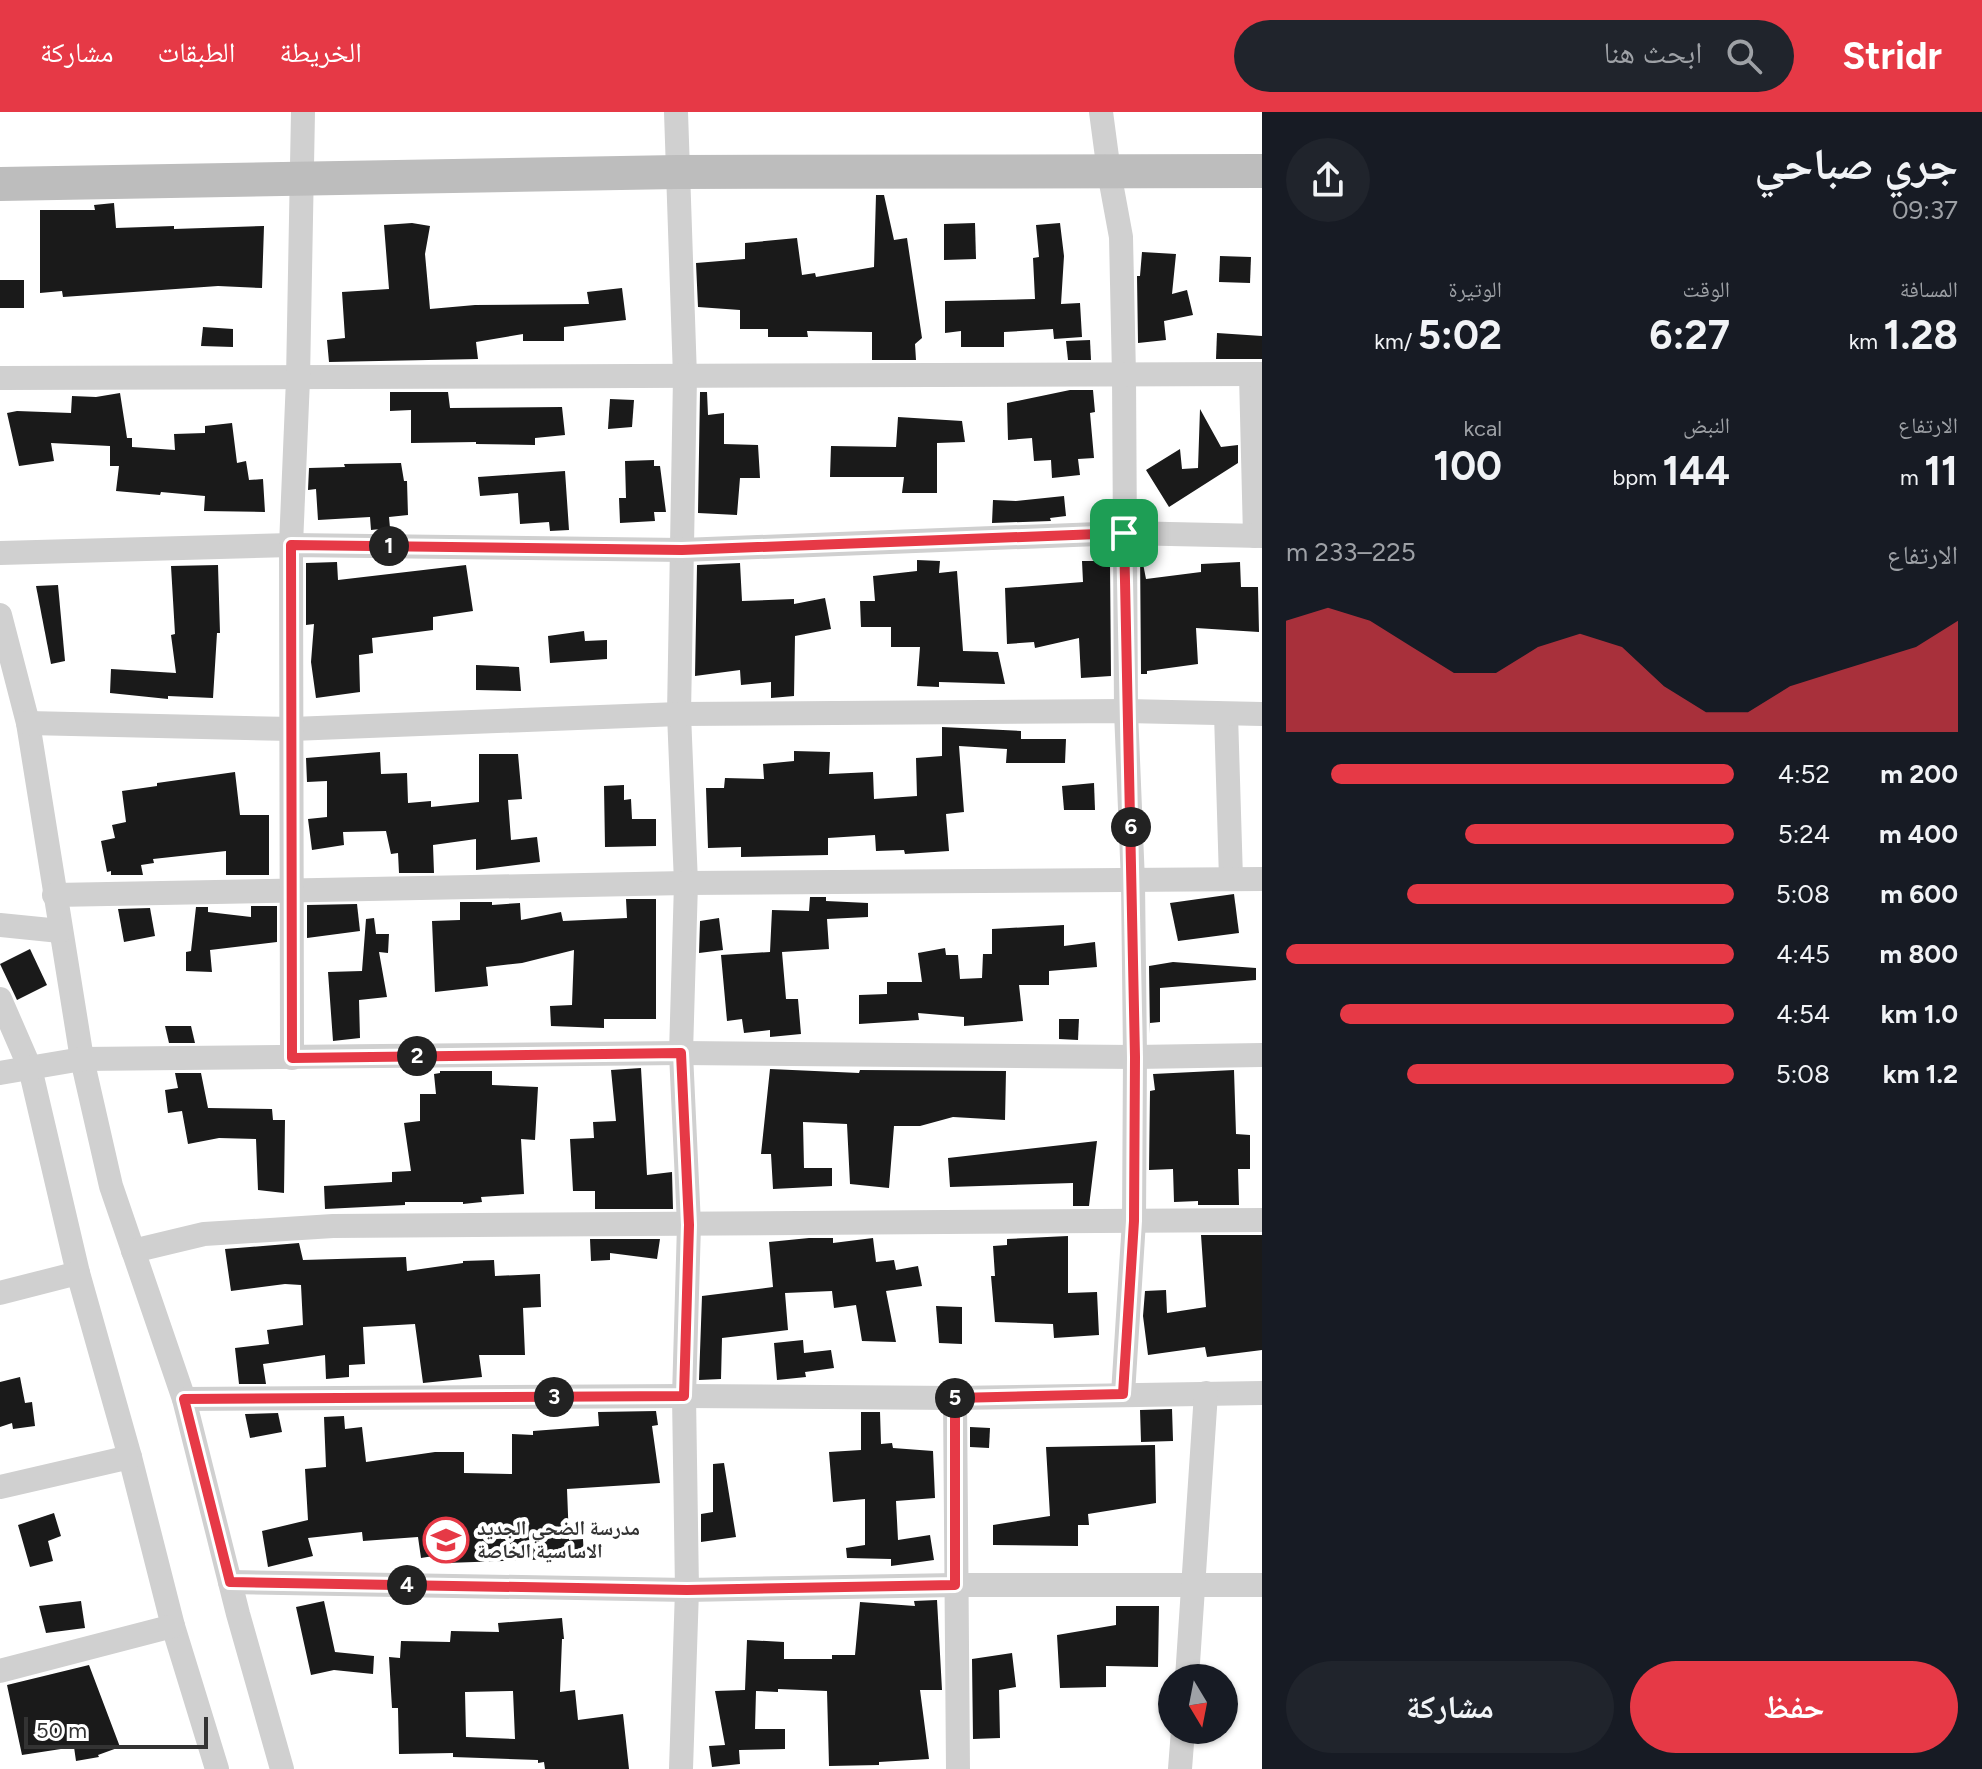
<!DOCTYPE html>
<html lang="ar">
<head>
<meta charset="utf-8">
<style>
  :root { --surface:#171b24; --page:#20242c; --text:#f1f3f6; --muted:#9ea1a6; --accent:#e63946 }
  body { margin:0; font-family:Figtree,"Noto Naskh Arabic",sans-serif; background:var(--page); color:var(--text); direction:rtl; height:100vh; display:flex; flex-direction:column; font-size:30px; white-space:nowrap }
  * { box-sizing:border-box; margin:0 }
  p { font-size:26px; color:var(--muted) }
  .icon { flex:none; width:44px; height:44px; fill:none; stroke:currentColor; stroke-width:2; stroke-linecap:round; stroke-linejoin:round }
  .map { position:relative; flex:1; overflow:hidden; direction:ltr }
  .drawer { display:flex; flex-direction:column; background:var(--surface); width:720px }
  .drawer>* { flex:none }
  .needle { width:52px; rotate:170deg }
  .buttons { position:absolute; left:1158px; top:1552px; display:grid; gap:16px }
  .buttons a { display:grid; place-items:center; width:80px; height:80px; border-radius:50%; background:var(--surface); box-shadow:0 2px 6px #0004; font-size:40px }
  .scale { position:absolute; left:24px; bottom:20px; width:184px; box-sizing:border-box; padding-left:8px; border:4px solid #333; border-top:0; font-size:22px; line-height:28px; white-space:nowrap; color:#333; -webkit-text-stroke:6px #fff; paint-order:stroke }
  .pin { position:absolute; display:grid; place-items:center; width:68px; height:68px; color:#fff; margin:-34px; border-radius:16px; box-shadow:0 4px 12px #0006 }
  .km { position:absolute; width:40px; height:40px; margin:-20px; border-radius:50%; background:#222; color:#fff; font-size:22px; line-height:40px; text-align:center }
  .round { display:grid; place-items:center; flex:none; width:84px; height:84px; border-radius:42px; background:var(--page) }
  .summary { display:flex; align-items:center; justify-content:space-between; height:136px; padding:0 24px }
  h1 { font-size:44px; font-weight:700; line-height:60px }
  .stats { display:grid; grid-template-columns:repeat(3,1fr); gap:12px; height:136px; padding:8px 24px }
  .stats div { display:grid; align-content:center }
  .stats b { font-size:40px; font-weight:700 }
  .stats small { font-size:22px; font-weight:400 }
  .stats p { font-size:22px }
  .chart { height:224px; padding:16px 24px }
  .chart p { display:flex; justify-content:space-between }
  .chart svg { width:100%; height:144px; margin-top:8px; fill:var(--accent); opacity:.7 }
  .cta { display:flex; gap:16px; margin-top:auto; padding:16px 24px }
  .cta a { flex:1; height:92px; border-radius:48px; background:var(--accent); color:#fff; font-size:32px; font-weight:700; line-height:92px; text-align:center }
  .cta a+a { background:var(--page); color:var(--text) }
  ul { padding:0 24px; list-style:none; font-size:26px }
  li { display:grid; grid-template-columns:128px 96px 1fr; align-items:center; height:60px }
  li i { height:20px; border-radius:10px; background:var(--accent) }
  header { display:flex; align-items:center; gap:48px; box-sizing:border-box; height:112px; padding:0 40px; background:var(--accent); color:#fff }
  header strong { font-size:38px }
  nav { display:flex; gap:44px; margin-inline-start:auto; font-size:28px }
  .search { width:560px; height:72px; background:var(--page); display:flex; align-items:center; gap:20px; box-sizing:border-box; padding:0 28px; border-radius:44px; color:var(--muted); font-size:30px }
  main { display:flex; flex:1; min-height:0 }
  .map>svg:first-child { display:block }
  .building { fill:#1a1a1a; fill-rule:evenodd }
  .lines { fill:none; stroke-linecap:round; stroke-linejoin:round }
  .street { stroke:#d0d0d0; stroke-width:24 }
  .secondary { stroke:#bdbdbd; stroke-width:34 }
  .route-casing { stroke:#fff; stroke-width:16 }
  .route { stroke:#e63946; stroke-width:10 }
  .labels { text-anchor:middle; stroke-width:8; stroke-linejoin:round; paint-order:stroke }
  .poi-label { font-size:20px; font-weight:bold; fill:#333; stroke:#fff; text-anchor:start }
</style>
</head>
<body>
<header>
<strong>Stridr</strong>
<div class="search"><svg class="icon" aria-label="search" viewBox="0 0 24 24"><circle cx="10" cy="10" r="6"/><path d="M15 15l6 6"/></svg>ابحث هنا</div>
<nav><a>الخريطة</a><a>الطبقات</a><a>مشاركة</a></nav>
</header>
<main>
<section class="drawer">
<div class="summary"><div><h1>جري صباحي</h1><p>09:37</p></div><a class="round"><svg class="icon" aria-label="share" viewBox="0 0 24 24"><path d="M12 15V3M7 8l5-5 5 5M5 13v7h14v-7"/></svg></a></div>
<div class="stats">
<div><p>المسافة</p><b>1.28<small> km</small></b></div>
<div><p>الوقت</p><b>6:27</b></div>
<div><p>الوتيرة</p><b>5:02<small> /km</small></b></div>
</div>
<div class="stats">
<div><p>الارتفاع</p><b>11<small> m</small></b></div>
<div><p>النبض</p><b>144<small> bpm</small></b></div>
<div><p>kcal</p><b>100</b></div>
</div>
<div class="chart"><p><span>الارتفاع</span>225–233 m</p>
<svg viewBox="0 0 160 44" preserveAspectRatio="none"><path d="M0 44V10L10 6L20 10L30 18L40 26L50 26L60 18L70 14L80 18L90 30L100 38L110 38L120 30L130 26L140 22L150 18L160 10V44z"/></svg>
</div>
<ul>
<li><b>200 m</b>4:52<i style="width:90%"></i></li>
<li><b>400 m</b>5:24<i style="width:60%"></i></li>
<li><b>600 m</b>5:08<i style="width:73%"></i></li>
<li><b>800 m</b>4:45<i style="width:100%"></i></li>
<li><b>1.0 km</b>4:54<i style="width:88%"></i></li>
<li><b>1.2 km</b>5:08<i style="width:73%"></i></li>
</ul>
<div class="cta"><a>حفظ</a><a>مشاركة</a></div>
</section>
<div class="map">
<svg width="1262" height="1657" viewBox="0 0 1262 1657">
  <rect width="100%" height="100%" fill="#fff"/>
  <g class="building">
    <polygon points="876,83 884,83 894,128 907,126 922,226 915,232 916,248 872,248 872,220 807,219 808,225 768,225 768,217 740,217 740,198 698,195 696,151 745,147 745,131 797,126 802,163 815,161 816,165 874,155"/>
    <polygon points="114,91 116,116 174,114 174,117 264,114 262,176 218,174 63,185 62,179 40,181 40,98 95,98 94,93"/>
    <polygon points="412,111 430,114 425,142 430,197 475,193 589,192 587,180 622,176 626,208 564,215 564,229 523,229 523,222 476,230 478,247 329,250 327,228 345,226 342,180 389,177 384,113"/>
    <polygon points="975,111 976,147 944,148 944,112"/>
    <polygon points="1060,111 1064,144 1061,192 1080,191 1082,225 1054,227 1053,217 1004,220 1004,235 961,235 961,219 945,221 945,189 1035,187 1033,146 1039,145 1036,113"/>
    <polygon points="1142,140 1176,142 1172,182 1187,178 1193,203 1164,209 1166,228 1138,231 1137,164 1140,164"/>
    <polygon points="1220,144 1251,145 1250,171 1219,170"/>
    <rect x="0" y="168" width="24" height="28"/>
    <polygon points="203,215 233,217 233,235 201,234"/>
    <polygon points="1217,221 1262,224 1262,247 1216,247"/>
    <polygon points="1090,228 1091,248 1068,248 1066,229"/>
    <polygon points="1070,278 1093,278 1095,300 1090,301 1094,346 1078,347 1080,363 1052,366 1051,348 1034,349 1032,326 1008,328 1007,291"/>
    <polygon points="390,280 448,280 450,296 562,295 565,323 535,326 535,333 476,332 476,330 411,331 411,298 390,299"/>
    <polygon points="700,280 707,280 708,303 724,301 724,332 758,333 760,366 740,366 737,403 698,401"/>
    <polygon points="120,281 127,326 132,326 132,335 175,338 174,322 205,321 205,314 232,311 237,351 246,349 249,368 263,367 265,400 204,399 205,384 161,380 160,383 116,379 119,354 110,354 110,334 51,331 54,349 19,354 7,301 17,299 71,301 72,284 96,285"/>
    <polygon points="610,287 634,288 632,315 608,317"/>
    <polygon points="1200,297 1221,335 1238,333 1238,351 1169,395 1146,358 1180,337 1182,357 1198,356"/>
    <polygon points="898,305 962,309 965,330 937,331 937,381 902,381 904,365 830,365 831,334 896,335"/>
    <polygon points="654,348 654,354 660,354 666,400 654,400 655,409 620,411 619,386 626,386 625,349"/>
    <polygon points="401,351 404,369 407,369 408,403 389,405 390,416 371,418 370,405 318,408 316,377 308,378 309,356 345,355 344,352"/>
    <polygon points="565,359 569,418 550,419 549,410 520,412 518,381 480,384 478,365"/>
    <polygon points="1064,384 1066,404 1050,406 1051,409 992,411 993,388 1016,389"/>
    <polygon points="1140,436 1146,467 1201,460 1201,452 1240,450 1241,475 1258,475 1259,520 1196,516 1198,552 1147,559 1147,562 1141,562"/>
    <polygon points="917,448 940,449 939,461 957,459 963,539 998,540 1005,572 939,570 939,575 917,574 920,535 891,535 891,515 861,515 860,489 875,489 873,464 917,459"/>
    <polygon points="1082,449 1110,449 1111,564 1081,566 1079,526 1035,536 1034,530 1007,532 1005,476 1083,470"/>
    <polygon points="337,450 338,468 466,453 473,499 433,505 433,518 372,526 373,541 359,543 360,580 316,586 311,550 314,512 306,513 306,451"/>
    <polygon points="740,451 742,489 794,487 794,492 825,486 831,517 795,524 794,584 771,586 771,570 741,573 740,558 695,564 697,453"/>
    <polygon points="218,453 220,521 217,521 213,586 168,584 168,587 110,581 111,557 176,561 171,523 175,522 171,454"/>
    <polygon points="58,473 65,549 51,552 36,474"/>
    <polygon points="584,519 585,529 607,528 607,547 550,551 548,524"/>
    <polygon points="476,553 519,555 521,579 476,578"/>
    <polygon points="942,615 1021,619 1021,627 1066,627 1065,651 1006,651 1007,637 959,634 964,700 946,702 949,739 905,742 904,738 876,739 875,723 828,726 828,743 741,745 741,735 708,736 706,676 724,676 725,666 764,667 763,652 794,649 794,639 830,640 829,662 873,660 874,687 917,684 916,646 942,644"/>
    <polygon points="380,640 381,662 407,661 408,691 431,689 431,695 479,690 479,642 518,642 522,687 508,688 511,728 537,725 540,750 476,758 476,727 433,733 434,761 399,761 398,741 391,742 386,719 343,720 344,733 312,738 308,707 327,705 327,669 307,670 306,646"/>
    <polygon points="235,660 240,703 269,703 269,763 226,763 226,739 153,747 154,751 141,753 143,763 111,763 111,759 107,760 101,729 115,726 112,713 126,710 122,679 157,674 157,671"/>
    <polygon points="1094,671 1095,698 1064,698 1062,674"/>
    <polygon points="624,673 624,688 631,687 632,707 656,707 656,734 605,735 604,674"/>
    <polygon points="1234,782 1239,821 1178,829 1170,791"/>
    <polygon points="810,785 826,785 826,789 868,791 868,805 827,807 829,837 782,840 786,887 798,887 801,922 770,925 770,918 744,921 742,907 727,909 721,843 770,840 772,798 809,799"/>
    <polygon points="626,787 656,787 656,907 604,907 604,916 551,914 550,894 572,893 574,838 522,851 486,855 488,874 435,880 432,809 460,808 460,790 492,790 492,793 520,791 521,808 561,800 563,809 627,806"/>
    <polygon points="357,792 360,819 307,826 307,793"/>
    <polygon points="251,794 277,794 277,830 210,838 212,860 186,859 186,840 191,839 196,795 208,795 208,800 251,805"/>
    <polygon points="150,796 155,824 124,830 118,797"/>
    <polygon points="374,806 376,822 389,822 388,841 379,840 387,885 359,888 360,926 333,929 328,860 362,859 366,807"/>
    <polygon points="719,806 723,838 699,841 700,809"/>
    <polygon points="1064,813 1064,834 1095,830 1097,855 1049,859 1049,873 1019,873 1023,909 964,914 964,905 918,901 919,908 859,912 859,883 887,882 887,870 922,870 918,841 945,836 946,843 958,843 960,867 982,866 983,842 992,842 992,817"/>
    <polygon points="30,837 47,873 17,888 0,852"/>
    <polygon points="1173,850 1256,856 1256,868 1160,876 1160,910 1150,911 1150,922 1149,854"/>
    <polygon points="1059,907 1079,907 1078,928 1059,927"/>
    <polygon points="165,914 191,914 195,931 169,931"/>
    <polygon points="641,956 647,1063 672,1060 673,1097 595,1097 595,1079 573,1079 570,1027 594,1026 593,1010 616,1009 611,958"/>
    <polygon points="770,957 859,961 860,958 1006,959 1005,1008 953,1005 920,1014 894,1014 889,1076 850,1072 847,1012 803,1010 804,1056 832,1056 832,1074 773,1077 771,1042 761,1042"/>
    <polygon points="1234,958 1236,1022 1250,1023 1250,1057 1238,1057 1239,1093 1198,1093 1198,1089 1174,1090 1173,1057 1149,1058 1150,979 1155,978 1153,962"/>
    <polygon points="440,959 492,959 492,973 538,975 535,1028 521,1027 524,1082 481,1085 482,1090 463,1092 463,1090 405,1090 405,1093 325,1097 324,1074 392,1070 392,1060 411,1059 404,1011 420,1009 420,982 436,982 434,962 440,961"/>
    <polygon points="175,961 201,961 208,996 272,997 273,1008 285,1008 284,1081 258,1078 256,1027 219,1026 188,1032 182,999 168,1001 165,978 178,976"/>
    <polygon points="1097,1029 1089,1094 1073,1094 1073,1071 950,1075 948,1046"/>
    <polygon points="1201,1123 1262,1123 1262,1238 1207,1245 1205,1235 1148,1243 1143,1204 1145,1179 1166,1178 1167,1201 1206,1195"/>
    <polygon points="1068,1124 1068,1181 1097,1180 1099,1223 1054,1226 1053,1212 995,1210 991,1164 995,1164 993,1134 1007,1133 1007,1127"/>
    <polygon points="809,1126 833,1126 833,1131 873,1126 876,1150 894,1148 896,1158 918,1154 922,1174 886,1179 896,1230 862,1229 856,1193 834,1196 832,1179 785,1181 788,1218 722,1226 721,1267 699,1268 702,1184 773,1175 769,1130"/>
    <polygon points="590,1127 660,1127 657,1147 610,1141 610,1148 591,1149"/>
    <polygon points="299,1131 303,1148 406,1145 407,1159 463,1151 463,1149 494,1148 495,1164 540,1162 541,1195 523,1196 525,1243 479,1243 482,1265 423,1271 415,1212 363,1215 365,1252 349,1253 349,1265 326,1267 325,1243 263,1252 266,1272 239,1272 235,1236 269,1232 267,1218 303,1213 301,1173 285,1172 231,1179 225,1137"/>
    <polygon points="936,1194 962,1195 962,1232 939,1231"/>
    <polygon points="803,1228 804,1241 831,1238 834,1256 805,1260 806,1265 777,1268 774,1231"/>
    <polygon points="20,1265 25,1291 32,1290 35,1314 13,1317 12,1311 0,1315 0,1270"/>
    <polygon points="1172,1297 1173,1329 1141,1330 1140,1298"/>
    <polygon points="656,1299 658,1313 652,1314 660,1371 567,1377 569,1428 583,1427 584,1446 446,1451 446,1442 421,1446 418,1425 363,1429 362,1420 308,1426 313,1444 268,1455 262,1419 308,1408 305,1357 326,1355 324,1305 344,1304 345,1317 362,1315 366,1350 435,1340 464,1340 464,1361 512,1362 512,1322 533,1323 533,1319 599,1314 598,1300"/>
    <polygon points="861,1300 880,1300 881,1332 892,1331 893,1336 933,1339 935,1386 896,1389 898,1428 930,1423 934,1448 891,1454 891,1447 847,1446 846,1436 865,1433 865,1387 833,1390 829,1340 861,1338"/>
    <polygon points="278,1301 282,1320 250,1326 245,1302"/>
    <polygon points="970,1315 990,1316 989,1336 970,1335"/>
    <polygon points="1155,1333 1156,1391 1088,1402 1089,1413 1078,1413 1078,1434 993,1433 993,1413 1050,1404 1046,1335"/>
    <polygon points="724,1351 736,1425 701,1430 701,1402 713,1400 713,1352"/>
    <polygon points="54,1401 61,1424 48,1429 53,1449 30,1455 18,1413"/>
    <polygon points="937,1488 942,1578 920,1578 929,1647 879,1650 879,1653 829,1654 827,1579 778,1577 778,1580 756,1579 755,1617 785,1617 785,1637 739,1638 740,1652 712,1655 709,1634 725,1633 715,1579 745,1578 747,1528 784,1530 784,1547 832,1547 832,1543 855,1543 860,1490 915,1494 914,1489"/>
    <polygon points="81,1489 85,1516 46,1521 39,1494"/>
    <polygon points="324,1489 335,1540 374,1544 373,1562 334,1558 311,1563 296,1495"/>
    <polygon points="1116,1494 1159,1494 1158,1555 1106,1554 1106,1575 1060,1576 1057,1523 1116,1513"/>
    <path d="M562 1506 564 1527H562L560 1580 575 1578 578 1608 623 1602 629 1657H545L544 1650 538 1651V1648L453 1645V1641L399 1642 398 1596H392L389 1545 400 1546 401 1529 450 1530 451 1519 499 1520 498 1511ZM513 1579 515 1627 466 1625 465 1580Z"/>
    <polygon points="1012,1541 1016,1575 999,1578 1000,1626 973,1627 972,1547"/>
    <polygon points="89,1553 120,1635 98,1643 99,1645 76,1649 74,1635 22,1643 7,1573"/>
  </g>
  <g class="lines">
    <g class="street">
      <polyline points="676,0 685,265 679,602 686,771 681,941 689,1113 684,1284 687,1478 681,1657"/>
      <polyline points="1101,0 1109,60 1121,125 1124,263 1126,599 1133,770 1135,945 1134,1109 1123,1282"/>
      <polyline points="1251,263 1255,424"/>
      <polyline points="0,266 1262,262"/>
      <polyline points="0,441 291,433 682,438 1124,421 1262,424"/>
      <polyline points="0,503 28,611 82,947 111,1074 184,1287 238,1502 282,1657"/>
      <polyline points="1226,602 1231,767"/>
      <polyline points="28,611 292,617 679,602 1126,599 1262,602"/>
      <polyline points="54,783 686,771 1262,767"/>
      <polyline points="0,813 60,819"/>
      <polyline points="0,887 30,956 78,1161 130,1345 173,1514 217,1657"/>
      <polyline points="292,946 291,433 298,267 303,0"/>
      <polyline points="0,961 82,947 681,941 1135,945 1262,943"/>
      <polyline points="133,1139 204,1122 333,1114 1262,1108"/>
      <polyline points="0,1181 78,1161"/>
      <polyline points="955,1286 958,1657"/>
      <polyline points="184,1287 684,1284 955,1286 1262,1281"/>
      <polyline points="0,1375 130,1345"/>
      <polyline points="230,1470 687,1478 955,1473 1262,1473"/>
      <polyline points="0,1559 173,1514"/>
      <polyline points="1187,1566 1206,1281"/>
      <polyline points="1180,1657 1183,1618"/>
    </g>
    <polyline class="secondary" points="0,72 677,60 1262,59"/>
  </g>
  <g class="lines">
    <g class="route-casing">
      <polygon id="route" points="1124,421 1135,945 1134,1109 1123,1282 955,1286 955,1473 687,1478 230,1470 184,1287 684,1284 689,1113 681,941 292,946 291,433 682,438"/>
    </g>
    <use href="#route" class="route"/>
  </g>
  <defs>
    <g id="school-ring" transform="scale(2.3)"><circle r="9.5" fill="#fff" stroke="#e63946" stroke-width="1.5"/><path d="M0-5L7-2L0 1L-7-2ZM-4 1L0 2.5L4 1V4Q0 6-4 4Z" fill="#e63946"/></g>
  </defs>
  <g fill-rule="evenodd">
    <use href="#school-ring" x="446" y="1428"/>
  </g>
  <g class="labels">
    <g class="poi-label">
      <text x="477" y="1423">مدرسة الضحي الجديد<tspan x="477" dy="23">الاساسية الخاصة</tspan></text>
    </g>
  </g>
</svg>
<div class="buttons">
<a><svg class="needle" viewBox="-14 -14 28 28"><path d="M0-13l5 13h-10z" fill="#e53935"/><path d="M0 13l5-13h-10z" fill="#9ea1a6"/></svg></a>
</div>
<div class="scale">50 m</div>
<div class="pin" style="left:1124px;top:421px;background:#1e9e55"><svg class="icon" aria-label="arrive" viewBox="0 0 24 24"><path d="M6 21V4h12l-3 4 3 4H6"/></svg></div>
<b class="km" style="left:389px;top:434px">1</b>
<b class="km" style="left:417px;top:944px">2</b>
<b class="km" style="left:554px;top:1285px">3</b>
<b class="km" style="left:407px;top:1473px">4</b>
<b class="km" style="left:955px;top:1286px">5</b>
<b class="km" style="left:1131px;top:715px">6</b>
</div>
</main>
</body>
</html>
